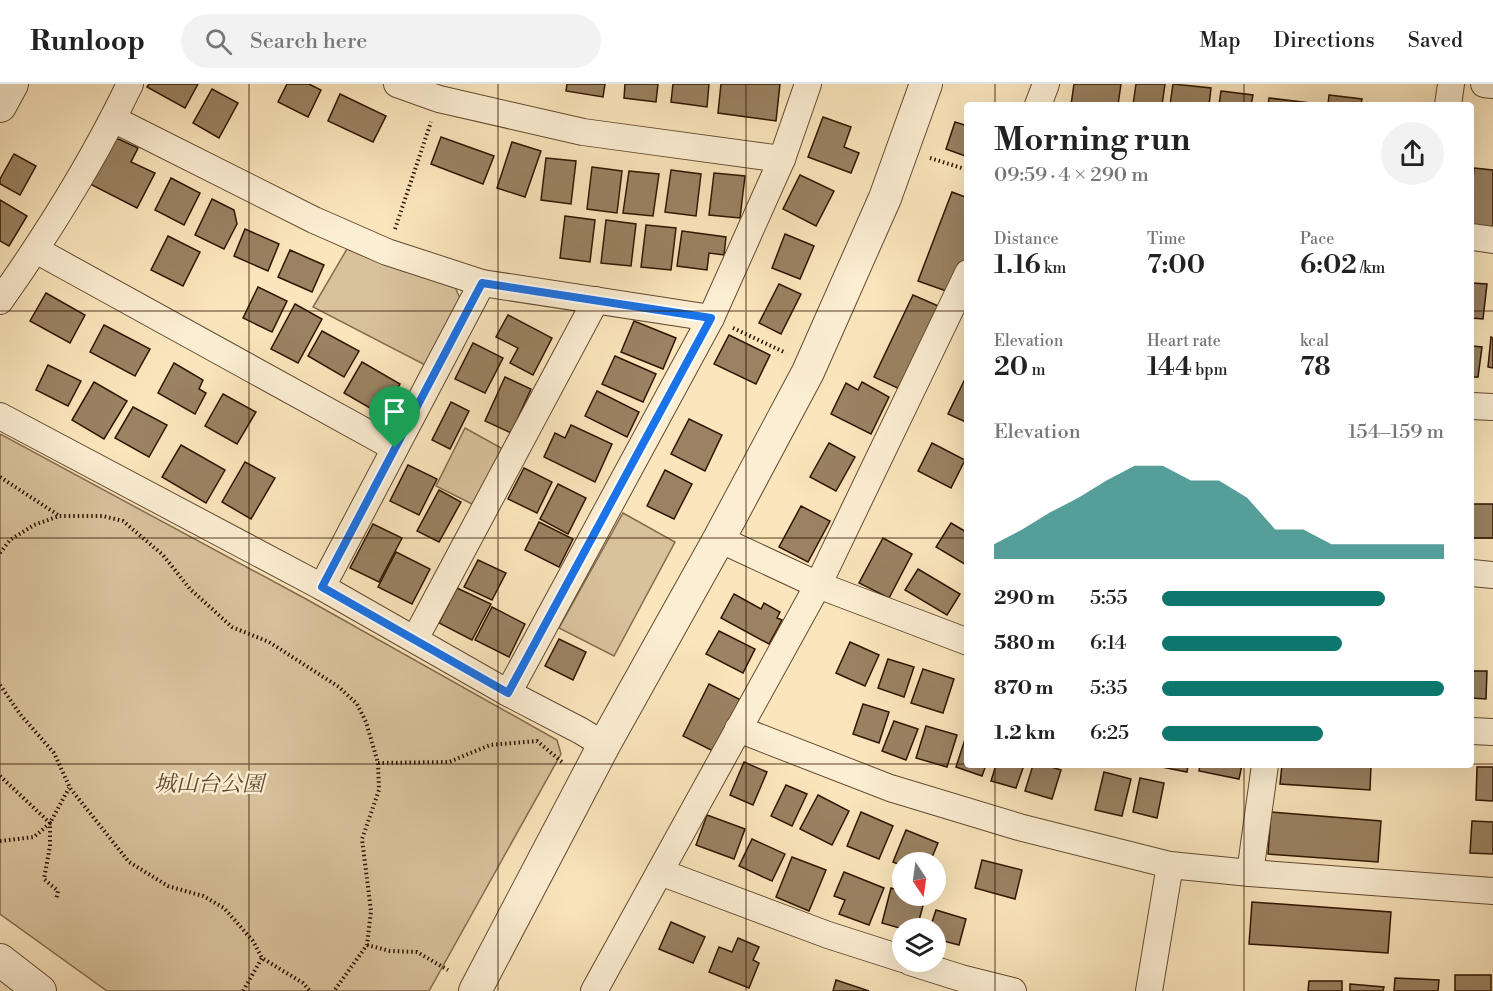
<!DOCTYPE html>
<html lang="en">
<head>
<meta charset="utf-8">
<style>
  :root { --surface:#fff; --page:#f2f2f2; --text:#222; --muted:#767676; --line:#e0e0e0; --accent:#0f766e }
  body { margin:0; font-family:"Libre Bodoni","Noto Serif JP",serif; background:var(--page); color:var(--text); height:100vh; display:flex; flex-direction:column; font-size:22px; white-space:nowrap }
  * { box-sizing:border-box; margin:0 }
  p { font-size:20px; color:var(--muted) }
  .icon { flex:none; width:33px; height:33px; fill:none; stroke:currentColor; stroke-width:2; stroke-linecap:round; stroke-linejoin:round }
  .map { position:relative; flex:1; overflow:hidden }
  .drawer { position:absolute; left:964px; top:18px; width:510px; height:666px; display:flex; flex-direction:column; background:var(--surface); border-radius:6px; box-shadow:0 6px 24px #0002 }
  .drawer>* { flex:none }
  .needle { width:39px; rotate:167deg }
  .controls { position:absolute; left:892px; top:768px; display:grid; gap:12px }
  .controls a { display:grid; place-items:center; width:54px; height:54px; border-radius:50%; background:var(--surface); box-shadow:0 6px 24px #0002; font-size:30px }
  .pin { position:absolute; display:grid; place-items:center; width:51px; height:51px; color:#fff; margin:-62px -26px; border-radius:50% 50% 50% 0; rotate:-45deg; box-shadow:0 0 6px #0007 }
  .pin .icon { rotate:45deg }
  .round { display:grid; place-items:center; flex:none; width:63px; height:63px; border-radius:32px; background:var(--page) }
  .overview { display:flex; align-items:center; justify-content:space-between; height:102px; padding:0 30px }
  h1 { font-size:33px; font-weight:600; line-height:45px }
  .stats { display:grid; grid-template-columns:repeat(3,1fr); gap:9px; height:102px; padding:6px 30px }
  .stats div { display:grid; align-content:center }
  .stats b { font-size:26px; font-weight:600 }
  .stats small { font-size:16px; font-weight:400 }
  .stats p { font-size:16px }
  .chart { height:168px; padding:12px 30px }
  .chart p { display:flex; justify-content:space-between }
  .chart svg { width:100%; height:108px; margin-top:6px; fill:var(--accent); opacity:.7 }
  ul { padding:0 30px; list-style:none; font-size:20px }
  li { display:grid; grid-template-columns:96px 72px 1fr; align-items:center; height:45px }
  li i { height:15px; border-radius:8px; background:var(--accent) }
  header { display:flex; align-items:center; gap:36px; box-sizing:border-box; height:84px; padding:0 30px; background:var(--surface); border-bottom:2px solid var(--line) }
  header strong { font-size:28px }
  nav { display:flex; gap:33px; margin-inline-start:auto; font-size:21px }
  .search { width:420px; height:54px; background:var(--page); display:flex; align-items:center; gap:15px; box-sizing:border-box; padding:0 21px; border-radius:33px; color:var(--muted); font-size:22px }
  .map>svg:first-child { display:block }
  .green { fill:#d8c29c; stroke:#846c4e; stroke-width:1.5 }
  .building { fill:#9a8262; stroke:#311600; stroke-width:1.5 }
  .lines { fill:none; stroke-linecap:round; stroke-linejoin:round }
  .minor-casing { stroke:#634a2f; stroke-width:28 }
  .tertiary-casing { stroke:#634a2f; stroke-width:34 }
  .path { stroke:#311600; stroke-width:4; stroke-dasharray:1.5 3; stroke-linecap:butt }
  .minor { stroke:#fceed3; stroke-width:26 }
  .tertiary { stroke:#fceed3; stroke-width:32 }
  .route-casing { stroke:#fff; stroke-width:12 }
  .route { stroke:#1a73e8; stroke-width:8 }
  .grid { fill:none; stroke:#311600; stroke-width:1.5; stroke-opacity:0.55 }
  .labels { text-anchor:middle; stroke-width:5; stroke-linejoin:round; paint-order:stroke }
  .park-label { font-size:22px; font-style:italic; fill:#634a2f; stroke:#fceed3 }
</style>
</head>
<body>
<header>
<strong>Runloop</strong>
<div class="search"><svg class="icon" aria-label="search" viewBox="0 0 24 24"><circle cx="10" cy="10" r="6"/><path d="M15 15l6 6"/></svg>Search here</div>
<nav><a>Map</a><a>Directions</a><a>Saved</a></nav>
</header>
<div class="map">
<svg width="1493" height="907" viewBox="0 0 1493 907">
  <rect width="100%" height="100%" fill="#fae5bc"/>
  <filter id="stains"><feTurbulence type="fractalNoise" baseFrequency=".00333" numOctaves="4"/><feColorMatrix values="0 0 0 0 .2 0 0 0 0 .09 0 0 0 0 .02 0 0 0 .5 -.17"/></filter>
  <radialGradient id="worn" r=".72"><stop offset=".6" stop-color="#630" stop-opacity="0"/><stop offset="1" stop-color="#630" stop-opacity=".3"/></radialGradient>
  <g class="green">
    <polygon points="347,165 455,203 462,219 427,282 313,223"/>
    <polygon points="465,344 503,365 474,421 436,402"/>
    <polygon points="0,350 306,515 557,656 561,670 429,907 107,907 0,830"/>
    <polygon points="623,429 675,458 614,572 559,544"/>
  </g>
  <g class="building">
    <polygon points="149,0 198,0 185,24 147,3"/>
    <polygon points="287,0 309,0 321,6 308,33 278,18"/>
    <polygon points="567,0 605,0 603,13 566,7"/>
    <polygon points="625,0 658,0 656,18 624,14"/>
    <polygon points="673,0 709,0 707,23 671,18"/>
    <polygon points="721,0 780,0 776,37 718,29"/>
    <polygon points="1074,0 1121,0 1118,21 1071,21"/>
    <polygon points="1136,0 1165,0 1162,21 1133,21"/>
    <polygon points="1173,0 1211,4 1209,21 1170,21"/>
    <polygon points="212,5 238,19 219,54 193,39"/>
    <polygon points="1221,7 1253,11 1251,21 1219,21"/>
    <polygon points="340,10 386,32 373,58 328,37"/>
    <polygon points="1329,11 1362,15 1361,21 1328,21"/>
    <polygon points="1269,14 1310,19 1310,21 1268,21"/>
    <polygon points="823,33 851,43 844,63 859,69 851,89 808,73"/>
    <polygon points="955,38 968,42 968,73 946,65"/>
    <polygon points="114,53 138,64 131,78 155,89 137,124 90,100"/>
    <polygon points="441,53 494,72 483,100 431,80"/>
    <polygon points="512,58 541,67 525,113 497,104"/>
    <polygon points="14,70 36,82 20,111 0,100 0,95"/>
    <polygon points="546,74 576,77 571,120 541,116"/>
    <polygon points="592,83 622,87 617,129 587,125"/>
    <polygon points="1474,84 1493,86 1493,148 1472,145 1472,106"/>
    <polygon points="671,86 701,90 696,132 665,128"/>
    <polygon points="629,87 659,90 653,132 623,129"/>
    <polygon points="714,89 745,92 740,134 709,131"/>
    <polygon points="800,91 834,107 816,142 783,125"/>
    <polygon points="171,94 200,109 184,141 155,126"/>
    <polygon points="952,108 968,114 968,168 952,209 918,197"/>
    <polygon points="212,115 234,126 237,140 224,165 195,151"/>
    <polygon points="0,116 27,132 9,162 0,157"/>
    <polygon points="565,132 595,136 590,178 560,174"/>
    <polygon points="606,136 636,140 631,182 601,179"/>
    <polygon points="646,141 676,144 671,186 641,183"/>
    <polygon points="245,145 279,160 268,187 234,172"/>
    <polygon points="682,147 726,153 724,171 709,169 707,186 677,182"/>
    <polygon points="785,150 814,162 800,195 772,184"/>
    <polygon points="168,152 200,168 183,202 151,186"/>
    <polygon points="290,166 324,181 312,208 278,193"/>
    <polygon points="1472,199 1487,200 1483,235 1472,234"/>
    <polygon points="779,200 801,210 781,250 759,239"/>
    <polygon points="258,203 287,217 272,248 243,234"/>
    <polygon points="46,209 85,231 70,259 30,237"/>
    <polygon points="913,211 945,225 906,308 874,293"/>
    <polygon points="295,220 322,235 298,279 271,265"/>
    <polygon points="508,231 552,254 533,291 510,279 518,264 496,253"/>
    <polygon points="634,237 676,254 663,285 621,268"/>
    <polygon points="104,241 150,265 135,292 90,268"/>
    <polygon points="322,247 359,267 344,293 308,272"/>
    <polygon points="729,251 770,271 756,300 714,280"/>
    <polygon points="1491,253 1493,254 1493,284 1488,283"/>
    <polygon points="473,259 503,274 485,309 455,295"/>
    <polygon points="1472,262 1482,263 1478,293 1472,293"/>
    <polygon points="615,272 656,290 643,318 602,300"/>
    <polygon points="362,278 400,300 382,331 344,309"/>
    <polygon points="174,279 203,296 199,305 206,309 195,330 158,309"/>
    <polygon points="48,281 81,297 68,322 36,306"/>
    <polygon points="505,293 531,305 511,349 485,337"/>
    <polygon points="964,297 968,299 968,339 948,330"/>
    <polygon points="94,298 127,317 104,355 72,336"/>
    <polygon points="862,298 889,313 871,350 831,330 846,299 858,306"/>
    <polygon points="597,307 639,328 627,353 585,332"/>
    <polygon points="223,310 256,328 237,360 205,342"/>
    <polygon points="451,318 469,327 450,365 432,356"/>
    <polygon points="133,323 167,341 149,373 115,354"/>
    <polygon points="689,335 722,351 705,387 671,370"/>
    <polygon points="571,341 612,360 595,398 544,373 555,349 565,354"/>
    <polygon points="829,359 855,373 836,407 810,393"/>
    <polygon points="932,359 965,376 951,404 918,387"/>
    <polygon points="181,361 225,386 206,419 162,393"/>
    <polygon points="245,378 275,394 251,435 222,418"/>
    <polygon points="408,381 437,395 419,431 390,417"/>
    <polygon points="524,384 552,398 537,429 508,415"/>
    <polygon points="665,386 692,400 674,435 647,422"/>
    <polygon points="558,400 586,414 568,450 540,435"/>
    <polygon points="439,406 461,418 439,458 417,447"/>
    <rect x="1472" y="420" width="21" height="34"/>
    <polygon points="801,422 830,437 808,478 779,463"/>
    <polygon points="539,438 573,455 559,483 525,466"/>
    <polygon points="951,439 968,449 968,482 936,463"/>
    <polygon points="373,440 402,454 379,498 350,484"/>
    <polygon points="883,454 912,470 889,514 859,499"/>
    <polygon points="396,468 430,485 412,520 378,503"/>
    <polygon points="478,476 506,489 492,516 464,503"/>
    <polygon points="918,485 960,510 947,531 905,506"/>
    <polygon points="457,504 491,520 472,556 439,539"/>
    <polygon points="734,510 761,525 764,519 780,528 777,534 782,536 769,560 721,534"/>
    <polygon points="492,523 525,540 509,573 475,556"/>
    <polygon points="719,547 755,565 743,589 706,570"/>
    <polygon points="559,555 586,568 573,596 545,582"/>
    <polygon points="850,558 879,571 865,602 836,589"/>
    <polygon points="888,575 914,583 904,613 878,604"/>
    <polygon points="923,585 954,595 943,629 911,619"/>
    <polygon points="1472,587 1487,587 1486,615 1472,614"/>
    <polygon points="709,600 741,616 715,668 683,652"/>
    <polygon points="863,620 889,628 879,659 853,650"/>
    <polygon points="894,637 918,645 906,676 882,667"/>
    <polygon points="926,642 957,651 947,683 916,674"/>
    <polygon points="966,652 968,653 968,681 986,681 982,692 956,683"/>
    <polygon points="744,678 767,688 753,721 730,711"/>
    <polygon points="996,681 1024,681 1016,704 991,697"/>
    <polygon points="1033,681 1045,681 1061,686 1052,715 1025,707"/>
    <polygon points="1152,681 1188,681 1187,688"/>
    <polygon points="1200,681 1242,681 1239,695 1199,687"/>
    <polygon points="1282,681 1371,681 1370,706 1280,700"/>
    <polygon points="1477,683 1493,683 1493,717 1476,716"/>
    <polygon points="1104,688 1131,695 1122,732 1095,726"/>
    <polygon points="1140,694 1164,699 1157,734 1133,728"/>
    <polygon points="786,701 807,710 792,742 771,732"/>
    <polygon points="818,711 849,727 832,761 800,745"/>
    <polygon points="861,728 893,742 879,775 847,762"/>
    <polygon points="1271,728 1381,737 1378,778 1268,770"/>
    <polygon points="707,731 745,745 734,775 696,761"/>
    <polygon points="1472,737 1493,738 1493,770 1470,769"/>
    <polygon points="906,746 938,759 930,778 903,778 903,782 893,778"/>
    <polygon points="752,755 785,770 772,797 739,782"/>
    <polygon points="792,773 826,786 809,827 776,813"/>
    <polygon points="982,776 1022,786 1015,815 975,804"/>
    <polygon points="844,788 884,804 869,841 839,830 845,816 834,812"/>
    <polygon points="891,804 903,808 903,812 917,812 925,814 917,844 903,845 882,839"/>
    <polygon points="1252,818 1391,828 1388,869 1249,860"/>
    <polygon points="936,826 966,835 959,861 936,855 936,844 930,844"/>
    <polygon points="671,838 705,853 693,879 659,865"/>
    <polygon points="738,854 759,863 753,876 759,879 749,904 709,888 719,863 732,868"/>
    <rect x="1455" y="891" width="36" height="16"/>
    <polygon points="1395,894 1439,896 1438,907 1394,907"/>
    <polygon points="836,896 869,907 833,907"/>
    <polygon points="1309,897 1342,897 1342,907 1308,907"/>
    <polygon points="1350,900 1384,903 1383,907 1350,907"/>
  </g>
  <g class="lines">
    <g class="minor-casing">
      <g id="minor">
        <polyline points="397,0 439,15 583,48 782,75"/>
        <polyline points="1484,0 1493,1"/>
        <polyline points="1038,21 1046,0"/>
        <polyline points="1448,21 1451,0"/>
        <polyline points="113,35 314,136 387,168 482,199 711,234"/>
        <polyline points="1472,153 1493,156"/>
        <polyline points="36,166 395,364"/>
        <path d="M0 217C48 149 94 75 130 0"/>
        <polyline points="1472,322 1493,323"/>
        <polyline points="0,332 322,503 508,609 581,647 604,661"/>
        <polyline points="719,455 818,501 968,558"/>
        <polyline points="1472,489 1493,491"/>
        <polyline points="322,503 482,199"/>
        <polyline points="415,555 596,216"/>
        <polyline points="508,609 711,234 782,75 808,0"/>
        <polyline points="738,645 890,704 1019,743 1170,781 1250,789 1493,807"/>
        <polyline points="1472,647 1493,648"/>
        <polyline points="660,788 828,851 903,875"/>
        <polyline points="1250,789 1265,681"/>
        <polyline points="910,878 961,894 1013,907"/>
        <polyline points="594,907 818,501 968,189"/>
        <polyline points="1149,907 1170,781"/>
      </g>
    </g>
    <g class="tertiary-casing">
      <g id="tertiary">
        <polyline points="0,22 12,0"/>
        <polyline points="0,876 40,907"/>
        <polyline points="475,907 604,661 719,455 808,288 885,114 926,0"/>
      </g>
    </g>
    <g class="path">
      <polyline points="930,74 968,86"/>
      <polyline points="395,145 431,38"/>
      <polyline points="733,244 786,269"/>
      <polyline points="0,393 58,431"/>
      <polyline points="0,469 10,456 34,441 59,432 103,432 123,437 163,471 190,505 232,543 269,558 339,603 357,620 366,638 378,679 379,706 362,755 371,827 367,861 334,907"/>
      <polyline points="0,601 20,630 54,669 70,704 129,778 168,802 203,812 224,824 253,857 262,874 303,899 310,907"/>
      <polyline points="378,679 449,678 490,661 537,657 562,678"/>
      <polyline points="0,692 50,739 50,762 44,795 58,807 56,816"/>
      <polyline points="0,757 34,753 50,739 69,704"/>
      <polyline points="367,861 390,867 417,868 448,886"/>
      <polyline points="243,907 262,874"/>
    </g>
    <use href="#minor" class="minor"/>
    <use href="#tertiary" class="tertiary"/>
  </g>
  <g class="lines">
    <g class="route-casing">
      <polygon id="route" points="482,199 711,234 508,609 322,503"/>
    </g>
    <use href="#route" class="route"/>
  </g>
  <path class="grid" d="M249 0V907M498 0V907M746 0V907M995 0V21M1244 0V21M0 227H968M1472 227H1493M0 454H968M1472 454H1493M0 680H968M1472 680H1493M995 681V907M1244 681V907"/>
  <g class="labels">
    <g class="park-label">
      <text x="209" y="707">城山台公園</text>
    </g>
  </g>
  <rect width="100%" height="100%" filter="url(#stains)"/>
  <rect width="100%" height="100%" fill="url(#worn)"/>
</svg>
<div class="controls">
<a><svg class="needle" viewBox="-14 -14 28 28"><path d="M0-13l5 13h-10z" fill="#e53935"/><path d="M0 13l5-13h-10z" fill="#767676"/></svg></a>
<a><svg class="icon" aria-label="layers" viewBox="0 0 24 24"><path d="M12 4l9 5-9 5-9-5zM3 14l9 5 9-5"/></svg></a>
</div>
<div class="pin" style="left:395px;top:364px;background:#1e9e55"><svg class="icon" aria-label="arrive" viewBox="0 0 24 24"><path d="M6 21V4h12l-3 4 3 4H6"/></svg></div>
<section class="drawer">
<div class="overview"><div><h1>Morning run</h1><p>09:59 · 4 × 290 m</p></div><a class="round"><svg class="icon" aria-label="share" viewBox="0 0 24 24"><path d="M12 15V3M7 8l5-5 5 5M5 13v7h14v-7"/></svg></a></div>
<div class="stats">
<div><p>Distance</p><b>1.16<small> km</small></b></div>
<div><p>Time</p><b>7:00</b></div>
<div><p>Pace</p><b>6:02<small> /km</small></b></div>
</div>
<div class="stats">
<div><p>Elevation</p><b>20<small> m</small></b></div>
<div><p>Heart rate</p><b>144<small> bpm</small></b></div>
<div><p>kcal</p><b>78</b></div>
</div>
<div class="chart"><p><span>Elevation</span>154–159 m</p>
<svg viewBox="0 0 160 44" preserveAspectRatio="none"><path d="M0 44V38L10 32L20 25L30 19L40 12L50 6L60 6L70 12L80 12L90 19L100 32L110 32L120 38L130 38L140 38L150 38L160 38V44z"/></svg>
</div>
<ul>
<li><b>290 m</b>5:55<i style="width:79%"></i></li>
<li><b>580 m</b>6:14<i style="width:64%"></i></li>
<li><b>870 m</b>5:35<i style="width:100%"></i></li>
<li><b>1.2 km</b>6:25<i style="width:57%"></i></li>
</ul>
</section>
</div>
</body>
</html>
